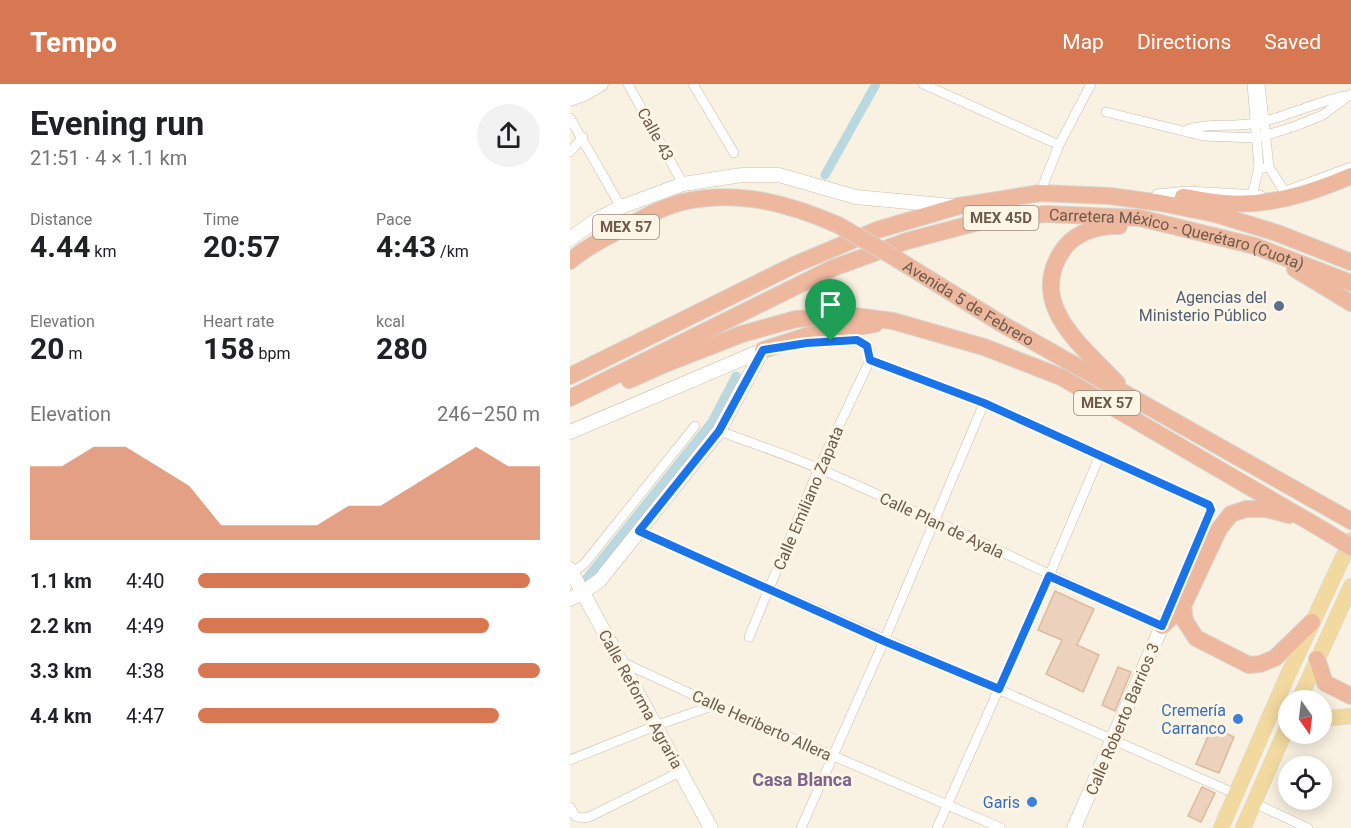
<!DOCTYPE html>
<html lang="en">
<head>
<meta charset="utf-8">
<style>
  :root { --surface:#fff; --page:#f2f2f2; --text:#202124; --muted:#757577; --accent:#d87852 }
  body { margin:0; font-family:Roboto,sans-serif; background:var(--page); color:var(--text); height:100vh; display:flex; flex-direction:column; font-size:22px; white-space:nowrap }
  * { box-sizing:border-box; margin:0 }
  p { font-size:20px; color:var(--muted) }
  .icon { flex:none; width:33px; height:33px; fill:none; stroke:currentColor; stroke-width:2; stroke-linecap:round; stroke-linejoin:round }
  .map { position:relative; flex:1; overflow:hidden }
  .sheet { display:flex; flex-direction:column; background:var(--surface); width:570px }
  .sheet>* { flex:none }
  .needle { width:39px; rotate:166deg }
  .buttons { position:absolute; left:708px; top:606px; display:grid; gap:12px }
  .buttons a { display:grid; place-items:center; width:54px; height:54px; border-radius:50%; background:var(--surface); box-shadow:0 3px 15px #0003; font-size:30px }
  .pin { position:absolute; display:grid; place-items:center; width:51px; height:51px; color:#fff; margin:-62px -26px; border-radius:50% 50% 50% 0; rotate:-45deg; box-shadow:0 0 6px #0007 }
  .pin .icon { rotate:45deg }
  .round { display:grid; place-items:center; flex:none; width:63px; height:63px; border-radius:32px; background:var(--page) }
  .headline { display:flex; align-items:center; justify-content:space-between; height:102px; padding:0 30px }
  h1 { font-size:33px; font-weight:700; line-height:45px }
  .stats { display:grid; grid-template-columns:repeat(3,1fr); gap:9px; height:102px; padding:6px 30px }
  .stats div { display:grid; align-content:center }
  .stats b { font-size:30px; font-weight:700 }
  .stats small { font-size:16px; font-weight:400 }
  .stats p { font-size:16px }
  .chart { height:168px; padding:12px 30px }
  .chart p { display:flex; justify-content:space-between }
  .chart svg { width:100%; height:108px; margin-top:6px; fill:var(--accent); opacity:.7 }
  ul { padding:0 30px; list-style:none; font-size:20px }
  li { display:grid; grid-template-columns:96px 72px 1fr; align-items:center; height:45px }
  li i { height:15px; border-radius:8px; background:var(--accent) }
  header { display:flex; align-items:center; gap:36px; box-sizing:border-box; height:84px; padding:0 30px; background:var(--accent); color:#fff }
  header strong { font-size:28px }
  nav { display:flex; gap:33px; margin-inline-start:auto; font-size:21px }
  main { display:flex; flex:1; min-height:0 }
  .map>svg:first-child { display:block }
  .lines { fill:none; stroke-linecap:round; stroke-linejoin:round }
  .canal { stroke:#b9d8e0; stroke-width:9 }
  .building { fill:#ecd2bc; stroke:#ddba9e; stroke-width:1.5 }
  .street-casing { stroke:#cbbcad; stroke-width:10 }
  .secondary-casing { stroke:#cebcaa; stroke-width:15 }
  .primary-casing { stroke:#d9d4d0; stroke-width:16 }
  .highway-casing { stroke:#d9d4d0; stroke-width:18 }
  .street { stroke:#fff; stroke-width:9 }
  .secondary { stroke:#fff; stroke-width:14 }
  .primary { stroke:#f2d9a0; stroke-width:15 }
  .highway { stroke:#eeb89e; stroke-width:16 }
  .highway-bridge-casing { stroke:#d9d4d0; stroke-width:18; stroke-linecap:butt }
  .highway-bridge { stroke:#eeb89e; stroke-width:16 }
  .route-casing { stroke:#fff; stroke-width:12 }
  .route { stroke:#1a73e8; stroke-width:8 }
  .service-dot { fill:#5c6f8a; stroke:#fdf6e7; stroke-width:2 }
  .shop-dot { fill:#3f7fe0; stroke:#fdf6e7; stroke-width:2 }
  .labels { text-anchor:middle; stroke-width:6; stroke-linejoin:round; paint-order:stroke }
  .shield { fill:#fdf6e7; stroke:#99897a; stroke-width:1.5 }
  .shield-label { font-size:15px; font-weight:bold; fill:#6e5a4b }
  .street-label { font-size:16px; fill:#6e5a4b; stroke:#fdf6e7 }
  .service-label { font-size:16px; fill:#4e5e75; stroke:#fdf6e7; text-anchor:end }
  .shop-label { font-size:16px; fill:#366cbe; stroke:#fdf6e7; text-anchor:end }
  .neighbourhood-label { font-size:18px; font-weight:bold; fill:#7f638b; stroke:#fdf6e7 }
</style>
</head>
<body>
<header>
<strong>Tempo</strong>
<nav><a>Map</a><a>Directions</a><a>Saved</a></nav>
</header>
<main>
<section class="sheet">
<div class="headline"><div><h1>Evening run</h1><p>21:51 · 4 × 1.1 km</p></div><a class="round"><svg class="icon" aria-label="share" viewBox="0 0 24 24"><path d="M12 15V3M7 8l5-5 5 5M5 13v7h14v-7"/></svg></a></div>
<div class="stats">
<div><p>Distance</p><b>4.44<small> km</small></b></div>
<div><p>Time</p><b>20:57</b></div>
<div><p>Pace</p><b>4:43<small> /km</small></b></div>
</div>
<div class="stats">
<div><p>Elevation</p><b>20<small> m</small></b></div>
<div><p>Heart rate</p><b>158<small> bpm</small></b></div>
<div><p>kcal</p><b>280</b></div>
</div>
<div class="chart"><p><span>Elevation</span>246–250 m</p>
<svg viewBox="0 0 160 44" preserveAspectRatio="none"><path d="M0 44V14L10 14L20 6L30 6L40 14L50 22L60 38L70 38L80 38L90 38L100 30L110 30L120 22L130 14L140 6L150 14L160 14V44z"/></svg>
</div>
<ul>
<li><b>1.1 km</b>4:40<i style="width:97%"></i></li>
<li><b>2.2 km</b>4:49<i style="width:85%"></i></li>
<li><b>3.3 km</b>4:38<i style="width:100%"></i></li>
<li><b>4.4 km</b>4:47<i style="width:88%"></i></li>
</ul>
</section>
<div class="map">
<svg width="781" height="744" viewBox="0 0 781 744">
  <rect width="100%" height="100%" fill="#f9f2e2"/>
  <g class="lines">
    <g class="canal">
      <polyline points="255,91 306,0"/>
      <polyline points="17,494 142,338 166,292"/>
    </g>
  </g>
  <g class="building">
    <polygon points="485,507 524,525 507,561 529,571 513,608 476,590 492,556 468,546"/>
    <polygon points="548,583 561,588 545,627 532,621"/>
    <polygon points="642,643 664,653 649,689 626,680"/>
    <polygon points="632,703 645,709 631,738 618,732"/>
  </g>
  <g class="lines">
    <g class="street-casing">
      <g id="street">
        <polyline points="58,0 113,100"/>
        <polyline points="123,0 164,69"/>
        <polyline points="353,0 489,61"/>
        <polyline points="682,0 689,84"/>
        <polyline points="690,0 699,83 714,107"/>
        <polyline points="536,28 633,52 687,54 723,43 753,31 781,10"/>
        <polyline points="0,34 51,123"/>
        <path d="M617 46C638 38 663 44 686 39 717 33 745 18 775 12"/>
        <polyline points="0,68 13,53"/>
        <polyline points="716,107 781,83"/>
        <polyline points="470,109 489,61 521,0"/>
        <polyline points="587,110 617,107 690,111"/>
        <polyline points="682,111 689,84 694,84"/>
        <path d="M149 347C184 360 218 371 252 386 366 435 478 491 592 542L641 426 639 421 414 319 300 276"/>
        <polyline points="69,447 666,710"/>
        <polyline points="0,491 15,479 125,342"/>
        <polyline points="179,553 249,384 300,276 300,267 291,257 241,259"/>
        <polyline points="52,578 145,621 431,744"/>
        <polyline points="0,676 85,642 145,621"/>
        <polyline points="684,719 738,744"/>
        <polyline points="0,723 5,732 11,734 19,733 110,688"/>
        <polyline points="231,744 314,557 414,319"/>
        <polyline points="367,744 479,492 530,371"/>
      </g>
    </g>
    <g class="secondary-casing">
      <g id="secondary">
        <polyline points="0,4 12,0"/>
        <polyline points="0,15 14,10 31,0"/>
        <polyline points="0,155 26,136 51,123 113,100 172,91 209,91 286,113 382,122"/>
        <polyline points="0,348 193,266"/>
        <polyline points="0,485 141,744"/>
        <polyline points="0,515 12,509 30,496 149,347 193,266"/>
        <polyline points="504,744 592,542"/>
      </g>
    </g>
    <g class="primary-casing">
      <g id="primary">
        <polyline points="729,616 781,502"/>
        <polyline points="752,635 781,632"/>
        <polyline points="651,744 716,595 781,456"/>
        <polyline points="673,744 718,641"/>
      </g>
    </g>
    <g class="highway-casing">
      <g id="highway">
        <path d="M613 113C626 115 640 118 654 119 698 123 741 109 781 92"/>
        <path id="s1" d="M322 172 432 240 781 437"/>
        <path d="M0 177C15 164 36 153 54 144 73 134 96 121 117 117 170 106 220 120 268 141"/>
        <polyline points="725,185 781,219"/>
        <polyline points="193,266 236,252 305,240"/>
        <polyline points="0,292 224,181 307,146 389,122 470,109 540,112 591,119 645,130 707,149 781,178"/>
        <polyline points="59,296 100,278 172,250 226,235 285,232 323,237 414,263 491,293 755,447"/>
        <path d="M547 299C511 261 454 218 495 163 507 148 530 141 549 142"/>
        <path id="s2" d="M0 314 263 184 337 157 420 135 476 130 570 134 685 162 781 199"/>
        <polyline points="719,431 696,425 676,425 661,430 649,445 613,522 615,537 626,554 679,581 690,580 705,574 742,538"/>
        <polyline points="592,542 613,522"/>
        <polyline points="747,575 755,599 781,612"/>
      </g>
    </g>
    <use href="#street" class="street"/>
    <use href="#secondary" class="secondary"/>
    <use href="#primary" class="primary"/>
    <use href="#highway" class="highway"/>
    <g class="highway-bridge-casing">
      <g id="highway-bridge">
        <polyline points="268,141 322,172"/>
        <polyline points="755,447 781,463"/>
      </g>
    </g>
    <use href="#highway-bridge" class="highway-bridge"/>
  </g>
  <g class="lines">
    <g class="route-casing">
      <polygon id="route" points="287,256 297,262 300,276 414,319 639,421 641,426 592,542 479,492 429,605 314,557 69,447 149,347 193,266 237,259"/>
    </g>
    <use href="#route" class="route"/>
  </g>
  <circle class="service-dot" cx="709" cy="222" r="6"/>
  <g class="shop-dot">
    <circle cx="668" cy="635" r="6"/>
    <circle cx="462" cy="718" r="6"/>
  </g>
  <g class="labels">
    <g class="shield">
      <rect x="393.5" y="122" width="75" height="24" rx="4.5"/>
      <rect x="23" y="131" width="66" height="24" rx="4.5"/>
      <rect x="504" y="307" width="66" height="24" rx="4.5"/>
    </g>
    <g class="shield-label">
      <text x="431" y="139">MEX 45D</text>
      <text x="56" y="148">MEX 57</text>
      <text x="537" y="324">MEX 57</text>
    </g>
    <g class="street-label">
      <text transform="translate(86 50) rotate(61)" y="6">Calle 43</text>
      <text dy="6" stroke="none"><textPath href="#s2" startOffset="648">Carretera México - Querétaro (Cuota)</textPath></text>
      <text dy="6" stroke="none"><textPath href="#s1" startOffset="90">Avenida 5 de Febrero</textPath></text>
      <text transform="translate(238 414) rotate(-67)" y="6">Calle Emiliano Zapata</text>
      <text transform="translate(372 441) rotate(25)" y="6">Calle Plan de Ayala</text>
      <text transform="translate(71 615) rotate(61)" y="6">Calle Reforma Agraria</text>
      <text transform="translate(552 635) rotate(-67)" y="6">Calle Roberto Barrios 3</text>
      <text transform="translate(192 641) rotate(24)" y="6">Calle Heriberto Allera</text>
    </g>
    <g class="service-label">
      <text x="697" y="219">Agencias del<tspan x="697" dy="18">Ministerio Público</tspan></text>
    </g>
    <g class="shop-label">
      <text x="656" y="632">Cremería<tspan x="656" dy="18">Carranco</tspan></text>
      <text x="450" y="724">Garis</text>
    </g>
    <g class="neighbourhood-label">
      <text x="232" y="702">Casa Blanca</text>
    </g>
  </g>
</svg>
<div class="buttons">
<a><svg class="needle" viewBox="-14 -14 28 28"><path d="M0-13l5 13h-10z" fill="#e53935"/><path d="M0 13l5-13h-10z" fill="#757577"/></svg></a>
<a><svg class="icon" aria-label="locate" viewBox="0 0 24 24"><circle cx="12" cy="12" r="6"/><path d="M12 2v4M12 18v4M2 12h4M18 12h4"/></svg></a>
</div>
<div class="pin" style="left:261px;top:257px;background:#1e9e55"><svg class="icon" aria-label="arrive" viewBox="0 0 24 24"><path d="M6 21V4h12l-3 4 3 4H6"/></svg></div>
</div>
</main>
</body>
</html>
